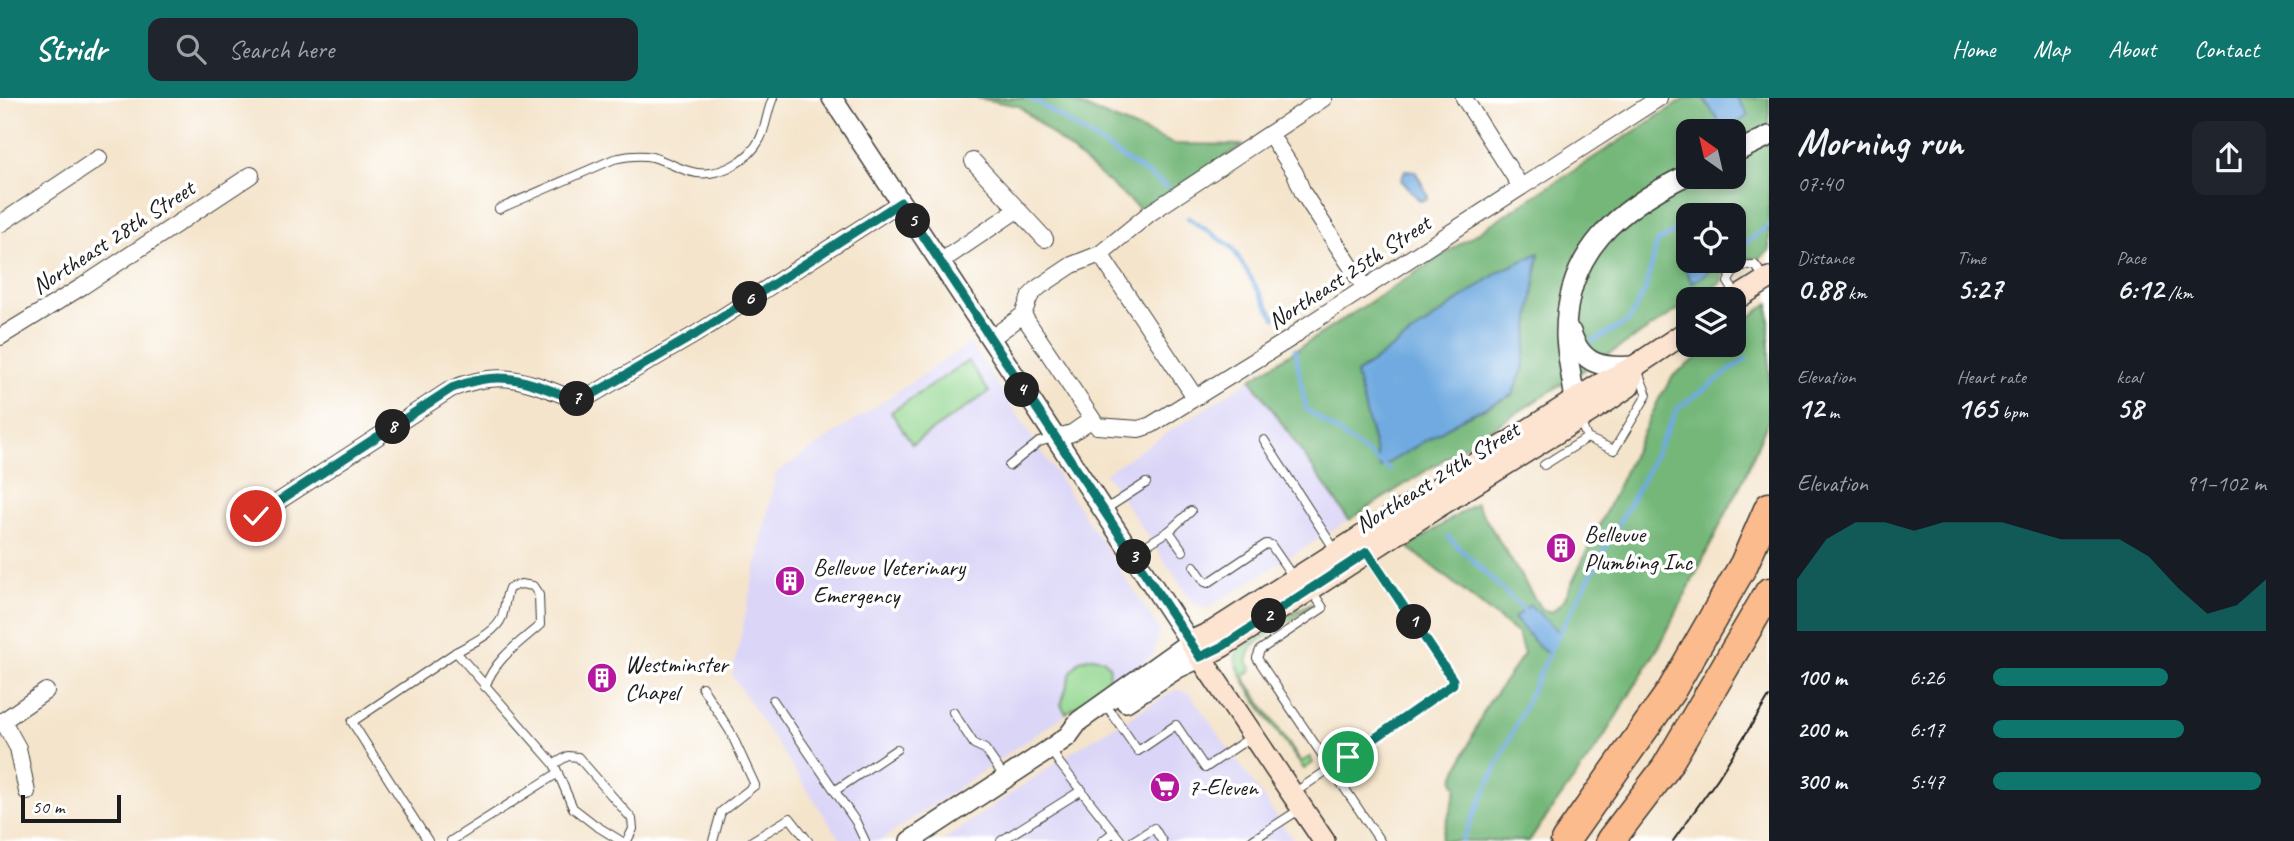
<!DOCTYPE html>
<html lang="en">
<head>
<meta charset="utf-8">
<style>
  :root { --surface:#171b24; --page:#20242c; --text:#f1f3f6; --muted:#9ea1a6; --accent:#0f766e }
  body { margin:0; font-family:Caveat,sans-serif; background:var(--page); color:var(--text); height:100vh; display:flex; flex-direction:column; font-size:26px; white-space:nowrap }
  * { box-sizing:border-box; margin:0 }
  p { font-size:23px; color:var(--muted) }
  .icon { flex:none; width:38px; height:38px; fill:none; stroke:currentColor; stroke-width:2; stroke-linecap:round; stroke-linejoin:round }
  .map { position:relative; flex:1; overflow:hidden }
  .side { display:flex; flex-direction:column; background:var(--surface); width:525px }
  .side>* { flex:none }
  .needle { width:46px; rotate:326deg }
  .buttons { position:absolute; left:1676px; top:21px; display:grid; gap:14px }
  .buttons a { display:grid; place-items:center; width:70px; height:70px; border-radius:14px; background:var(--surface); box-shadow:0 4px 10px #0003; font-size:35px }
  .scale { position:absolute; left:21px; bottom:18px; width:100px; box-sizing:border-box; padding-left:7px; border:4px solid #1c1c1c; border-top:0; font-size:19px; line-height:24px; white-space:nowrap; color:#1c1c1c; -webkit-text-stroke:5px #fff; paint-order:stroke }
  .pin { position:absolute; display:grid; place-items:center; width:60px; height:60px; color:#fff; margin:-30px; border:4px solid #fff; border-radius:50%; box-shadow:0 2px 7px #0007 }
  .km { position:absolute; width:35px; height:35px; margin:-18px; border-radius:50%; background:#222; color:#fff; font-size:19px; line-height:35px; text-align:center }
  .round { display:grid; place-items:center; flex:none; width:74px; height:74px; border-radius:14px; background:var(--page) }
  .overview { display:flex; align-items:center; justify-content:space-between; height:119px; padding:0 28px }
  h1 { font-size:38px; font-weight:700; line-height:52px }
  .metrics { display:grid; grid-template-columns:repeat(3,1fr); gap:10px; height:119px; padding:7px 28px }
  .metrics div { display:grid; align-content:center }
  .metrics b { font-size:30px; font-weight:700 }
  .metrics small { font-size:19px; font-weight:400 }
  .metrics p { font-size:19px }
  .chart { height:196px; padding:14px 28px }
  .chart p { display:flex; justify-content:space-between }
  .chart svg { width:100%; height:126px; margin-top:7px; fill:var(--accent); opacity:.7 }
  ul { padding:0 28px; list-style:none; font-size:23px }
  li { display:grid; grid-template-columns:112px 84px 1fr; align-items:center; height:52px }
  li i { height:18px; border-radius:9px; background:var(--accent) }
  header { display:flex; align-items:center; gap:42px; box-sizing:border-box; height:98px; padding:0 35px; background:var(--accent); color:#fff }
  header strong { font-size:33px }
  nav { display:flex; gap:38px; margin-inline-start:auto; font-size:24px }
  .search { width:490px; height:63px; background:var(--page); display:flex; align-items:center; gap:18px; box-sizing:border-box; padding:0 24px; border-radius:14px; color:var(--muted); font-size:26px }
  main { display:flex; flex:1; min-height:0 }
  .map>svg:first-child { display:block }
  .built { fill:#dbd6f7 }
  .green { fill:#91d68e; stroke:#567955; stroke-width:2 }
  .forest { fill:#74b779; stroke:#486a4a; stroke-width:2; fill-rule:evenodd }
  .water { fill:#70aae0; stroke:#46637e; stroke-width:2 }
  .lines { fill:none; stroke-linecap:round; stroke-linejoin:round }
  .stream { stroke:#70aae0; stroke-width:4.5 }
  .service-casing { stroke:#3c3a36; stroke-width:10 }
  .minor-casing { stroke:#3c3a36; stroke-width:18 }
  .tertiary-casing { stroke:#3c3a36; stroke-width:22 }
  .secondary-casing { stroke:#3c3a36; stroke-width:24 }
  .motorway-casing { stroke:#3c3a36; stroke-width:31 }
  .service { stroke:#fff; stroke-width:8 }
  .minor { stroke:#fff; stroke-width:16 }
  .tertiary { stroke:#fff; stroke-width:19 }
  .secondary { stroke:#fde4d1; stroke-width:21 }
  .motorway { stroke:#fbbb8c; stroke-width:28 }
  .tram { stroke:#1c1c1c; stroke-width:2 }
  .route-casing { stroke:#fff; stroke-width:14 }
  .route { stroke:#0f766e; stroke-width:9 }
  .labels { text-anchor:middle; stroke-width:7; stroke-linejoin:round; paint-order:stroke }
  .street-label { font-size:24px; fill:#1c1c1c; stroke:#fff }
  .poi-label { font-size:24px; fill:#1c1c1c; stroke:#fff; text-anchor:start }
</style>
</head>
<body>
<header>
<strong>Stridr</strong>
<div class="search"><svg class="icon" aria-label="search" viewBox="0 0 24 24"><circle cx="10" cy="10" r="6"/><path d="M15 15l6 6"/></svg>Search here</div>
<nav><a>Home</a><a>Map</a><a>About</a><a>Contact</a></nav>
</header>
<main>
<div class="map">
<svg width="1769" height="743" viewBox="0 0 1769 743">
  <rect width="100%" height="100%" fill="#fff"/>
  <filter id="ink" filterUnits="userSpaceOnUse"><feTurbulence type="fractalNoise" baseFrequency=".0143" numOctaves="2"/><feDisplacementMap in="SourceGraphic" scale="14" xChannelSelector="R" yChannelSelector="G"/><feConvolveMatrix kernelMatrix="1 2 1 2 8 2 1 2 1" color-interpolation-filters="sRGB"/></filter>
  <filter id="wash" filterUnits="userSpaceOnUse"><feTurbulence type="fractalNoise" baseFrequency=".00686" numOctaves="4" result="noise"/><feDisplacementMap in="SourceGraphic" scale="28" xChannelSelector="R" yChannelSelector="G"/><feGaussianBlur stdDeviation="1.57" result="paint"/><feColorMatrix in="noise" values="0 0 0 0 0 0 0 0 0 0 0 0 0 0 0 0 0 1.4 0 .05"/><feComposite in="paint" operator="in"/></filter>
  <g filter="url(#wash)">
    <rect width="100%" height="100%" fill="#f4e4cb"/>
    <g class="built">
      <polygon points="970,245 1160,532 1154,556 880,743 841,743 732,578 776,375"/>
      <polygon points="1251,281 1349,422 1206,511 1193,505 1105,375"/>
      <polygon points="1177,591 1190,596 1294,743 942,743 1073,653"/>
    </g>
    <g class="green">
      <polygon points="968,263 989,294 912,346 891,314"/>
      <path d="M1311 505V508L1252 548 1247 563 1252 572 1243 578 1301 664 1310 659 1313 665 1304 671C1292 654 1230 573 1236 557 1241 544 1296 513 1311 505Z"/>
      <polygon points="1094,559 1105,562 1110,570 1108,587 1066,615 1061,607 1071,574 1080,562"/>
    </g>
    <g class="forest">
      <polygon points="977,0 1063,0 1174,46 1243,47 1142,113 1019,8"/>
      <path d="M1686 0H1769V153L1758 161 1743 159 1724 171 1721 184 1694 201H1689V205L1349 422 1251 281ZM1689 33H1734V79H1689ZM1689 117H1734V163H1689ZM1538 156 1523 272 1512 297 1465 319 1380 369 1356 276 1500 173Z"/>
      <polygon points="1769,205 1769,320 1745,378 1661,545 1600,645 1529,743 1441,743 1457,690 1453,682 1485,610 1524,556 1518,536 1408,449 1476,405 1541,511 1552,514 1564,502 1660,299 1674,277 1714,247 1734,247 1734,231"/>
    </g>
    <g class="water">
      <polygon points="1703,0 1737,0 1749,17 1726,33"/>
      <polygon points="1405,72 1415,73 1428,97 1427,101 1420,103 1401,82"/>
      <polygon points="1539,155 1523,272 1512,297 1465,319 1380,370 1356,276 1500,173"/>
      <polygon points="1689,155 1689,163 1706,163 1710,168 1707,175 1692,185 1679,160"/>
      <polygon points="1530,507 1559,534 1549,556 1540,550 1514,520"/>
    </g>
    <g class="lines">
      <g class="stream">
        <polyline points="1027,0 1036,3 1167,89"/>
        <polyline points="1188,120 1232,149 1275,220"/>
        <polyline points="1734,143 1744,146 1769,127"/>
        <polyline points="1592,244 1629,223 1646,190 1657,144 1689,125"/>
        <polyline points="1295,251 1306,311 1390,372"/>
        <polyline points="1448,439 1528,516"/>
        <polyline points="1555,543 1644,379 1678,310 1746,261"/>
        <polyline points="1462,743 1555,543 1552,539"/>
      </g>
    </g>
  </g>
  <g filter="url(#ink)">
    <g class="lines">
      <g class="service-casing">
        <g id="service">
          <path d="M499 111 614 61C627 58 639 56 652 59 667 63 681 73 697 75 722 78 749 62 760 41 766 29 767 13 773 0"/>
          <path d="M1737 198 1728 184C1733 171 1741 166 1755 167L1766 182"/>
          <polyline points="1580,322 1587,340 1614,352 1647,297 1638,274"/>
          <polyline points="1264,342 1335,452"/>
          <polyline points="1544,367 1587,340"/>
          <polyline points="1009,368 1039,344 1054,340"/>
          <polyline points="1103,413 1146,385"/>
          <polyline points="1169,433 1183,453"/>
          <polyline points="1132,456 1169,433 1191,413"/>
          <polyline points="1194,468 1205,484 1208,485 1266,446 1271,447 1293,479"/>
          <polyline points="1312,493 1323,510 1260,552 1257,560 1380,743"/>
          <path d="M456 554C470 546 496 535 502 519 505 509 505 500 509 490L521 486 533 488 539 497 540 527C518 546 495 561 485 589"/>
          <polyline points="702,589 730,633 755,687 721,714 713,743"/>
          <polyline points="773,602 856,724 865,743"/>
          <polyline points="953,614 974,646 985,651 1005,680"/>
          <polyline points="1111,614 1138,653 1176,627 1205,670 1251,639"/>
          <polyline points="1050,651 1060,666 1121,743"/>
          <polyline points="554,666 568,658 578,659 632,721 633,731 627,743"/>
          <polyline points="836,692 897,651"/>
          <polyline points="1294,695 1453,586 1453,582 1368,457"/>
          <polyline points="428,743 352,624 456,554 554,666 573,710 595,727 621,743"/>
          <polyline points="451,743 558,675"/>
          <polyline points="752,743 790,720 808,743"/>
          <polyline points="1001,743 1082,692"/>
          <polyline points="1102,743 1114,734"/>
          <polyline points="1133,743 1154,730 1162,743"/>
          <polyline points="1251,743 1302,710"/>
        </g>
      </g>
      <g class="minor-casing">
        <g id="minor">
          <polyline points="1464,0 1521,89"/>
          <polyline points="1270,36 1295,75 1303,95 1365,190"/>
          <polyline points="973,63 1045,141"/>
          <polyline points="0,126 99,60"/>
          <polyline points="1100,156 1195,299"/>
          <polyline points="940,164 1017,112"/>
          <polyline points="1023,217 1097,328 1139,331 1151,327 1293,239 1303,230 1659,0"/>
          <polyline points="0,239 83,188 251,77"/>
          <polyline points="990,241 1023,217 1030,198 1039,189 1072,167 1100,156 1150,115 1324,0"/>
          <polyline points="1055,340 1072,335 1092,321"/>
          <path d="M256 418 451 291C503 270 525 283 574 301L583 302 696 236 901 104"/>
          <polyline points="3,623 18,650 27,694"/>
          <polyline points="0,625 46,593"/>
        </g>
      </g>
      <g class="tertiary-casing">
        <g id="tertiary">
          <polyline points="832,0 1190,544 1079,623 1068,638 1050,651 910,743"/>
          <polyline points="1734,55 1769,38"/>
          <path d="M1571 234C1582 268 1603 270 1635 268"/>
          <path d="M1575 302C1572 281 1567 259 1566 238 1565 153 1619 110 1689 76"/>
          <polyline points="1126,604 1178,570 1200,560"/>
        </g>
      </g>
      <g class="secondary-casing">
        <g id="secondary">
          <polyline points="1734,202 1769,180"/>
          <polyline points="1200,560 1223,548 1436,410 1607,303 1629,288 1635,268"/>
          <polyline points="1324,743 1190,544 1212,534 1597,288 1635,268 1689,232"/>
        </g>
      </g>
      <g class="motorway-casing">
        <g id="motorway">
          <polyline points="1565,743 1671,593 1744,466 1769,409"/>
          <polyline points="1610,743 1665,671 1769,494"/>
        </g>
      </g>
      <use href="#service" class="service"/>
      <use href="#minor" class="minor"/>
      <use href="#tertiary" class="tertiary"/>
      <use href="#secondary" class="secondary"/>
      <use href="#motorway" class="motorway"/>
      <polyline class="tram" points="1673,743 1718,680 1769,599"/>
    </g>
  </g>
  <g class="lines" filter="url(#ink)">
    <g class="route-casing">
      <path id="route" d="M256 418 452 290C503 270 525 283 574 301L583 302 696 236 901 104 1200 559 1223 548 1367 454 1453 582V586L1348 659"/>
    </g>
    <use href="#route" class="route"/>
  </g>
  <defs>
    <g id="building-disc" transform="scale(1.575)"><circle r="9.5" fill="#b5179e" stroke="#fff"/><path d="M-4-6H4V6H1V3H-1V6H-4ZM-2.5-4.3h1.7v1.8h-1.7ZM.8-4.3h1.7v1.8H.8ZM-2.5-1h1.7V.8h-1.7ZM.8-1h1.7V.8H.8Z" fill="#fff"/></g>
    <g id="supermarket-disc" transform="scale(1.575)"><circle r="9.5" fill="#b5179e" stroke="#fff"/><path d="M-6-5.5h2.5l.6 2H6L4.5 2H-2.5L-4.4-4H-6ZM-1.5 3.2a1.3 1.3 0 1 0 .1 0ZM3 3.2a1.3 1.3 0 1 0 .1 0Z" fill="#fff"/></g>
  </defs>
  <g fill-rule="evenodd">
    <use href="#building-disc" x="1561" y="450"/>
    <use href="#building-disc" x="790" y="483"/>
    <use href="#building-disc" x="602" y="580"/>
    <use href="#supermarket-disc" x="1165" y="689"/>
  </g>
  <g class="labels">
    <g class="street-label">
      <text transform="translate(113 139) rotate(-33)" y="8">Northeast 28th Street</text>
      <text transform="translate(1349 174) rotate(-33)" y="8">Northeast 25th Street</text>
      <text transform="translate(1437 379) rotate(-32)" y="8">Northeast 24th Street</text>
    </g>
    <g class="poi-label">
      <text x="1584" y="444">Bellevue<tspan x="1584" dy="28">Plumbing Inc</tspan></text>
      <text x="813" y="477">Bellevue Veterinary<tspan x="813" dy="28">Emergency</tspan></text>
      <text x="625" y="574">Westminster<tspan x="625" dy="28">Chapel</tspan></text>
      <text x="1188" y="697">7-Eleven</text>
    </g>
  </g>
</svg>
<div class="buttons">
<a><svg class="needle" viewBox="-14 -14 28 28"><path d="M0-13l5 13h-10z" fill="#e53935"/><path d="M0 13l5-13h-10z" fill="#9ea1a6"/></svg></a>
<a><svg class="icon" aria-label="locate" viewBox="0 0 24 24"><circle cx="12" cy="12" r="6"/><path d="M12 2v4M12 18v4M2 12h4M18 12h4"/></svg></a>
<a><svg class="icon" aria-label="layers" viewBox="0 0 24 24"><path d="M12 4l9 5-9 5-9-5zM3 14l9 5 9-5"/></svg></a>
</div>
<div class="scale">50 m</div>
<div class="pin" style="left:1348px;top:659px;background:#1e9e55"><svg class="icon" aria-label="arrive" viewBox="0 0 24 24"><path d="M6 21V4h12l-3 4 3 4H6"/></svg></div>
<div class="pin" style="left:256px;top:418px;background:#d93025"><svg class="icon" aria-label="check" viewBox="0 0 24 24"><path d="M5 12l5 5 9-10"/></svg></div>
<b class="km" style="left:1414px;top:524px">1</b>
<b class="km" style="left:1269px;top:518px">2</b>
<b class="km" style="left:1134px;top:459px">3</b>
<b class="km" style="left:1022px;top:292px">4</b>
<b class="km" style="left:913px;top:123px">5</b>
<b class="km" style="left:750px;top:201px">6</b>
<b class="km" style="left:577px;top:301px">7</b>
<b class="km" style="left:393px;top:329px">8</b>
</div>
<section class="side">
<div class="overview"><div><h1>Morning run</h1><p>07:40</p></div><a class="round"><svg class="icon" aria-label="share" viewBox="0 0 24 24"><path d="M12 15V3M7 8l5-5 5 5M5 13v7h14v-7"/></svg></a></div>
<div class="metrics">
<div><p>Distance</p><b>0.88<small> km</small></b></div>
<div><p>Time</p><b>5:27</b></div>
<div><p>Pace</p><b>6:12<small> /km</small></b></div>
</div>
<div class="metrics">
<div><p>Elevation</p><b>12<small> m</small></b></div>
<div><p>Heart rate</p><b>165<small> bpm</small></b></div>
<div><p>kcal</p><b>58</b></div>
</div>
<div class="chart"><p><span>Elevation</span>91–102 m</p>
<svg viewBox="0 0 160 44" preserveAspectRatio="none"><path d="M0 44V26L10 12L20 6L30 6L40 9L50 6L60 6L70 6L80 9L90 12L100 12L110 12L120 18L130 29L140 38L150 35L160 26V44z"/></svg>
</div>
<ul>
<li><b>100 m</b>6:26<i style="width:64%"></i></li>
<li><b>200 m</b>6:17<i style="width:70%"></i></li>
<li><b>300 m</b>5:47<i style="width:98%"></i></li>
</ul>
</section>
</main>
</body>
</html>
